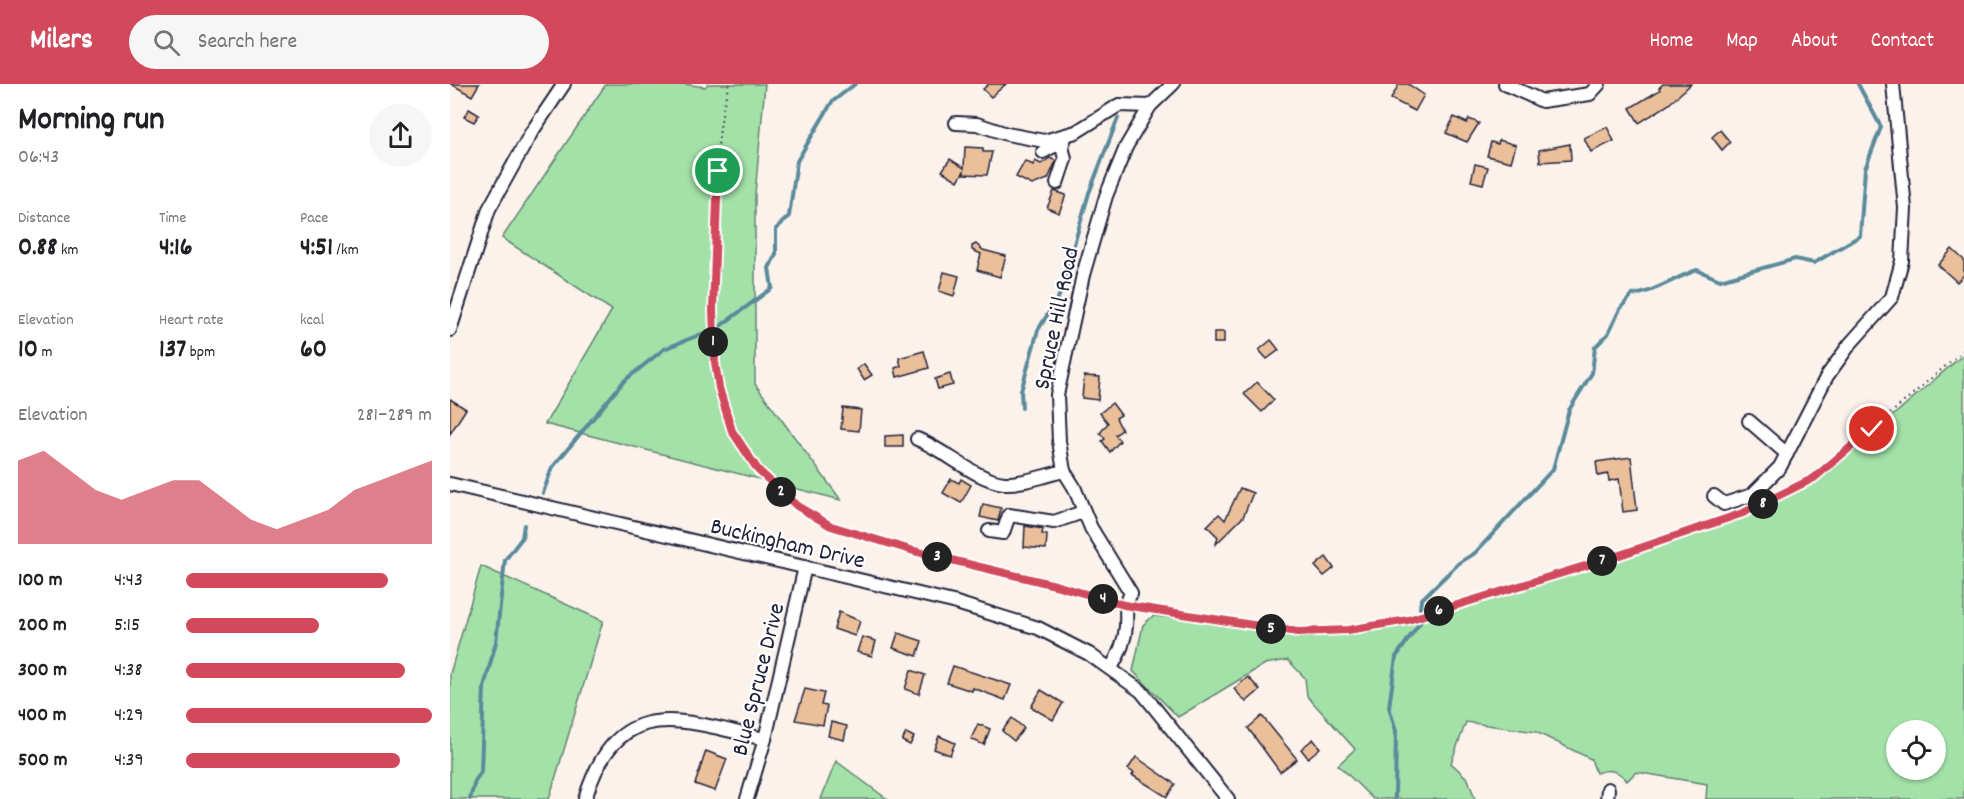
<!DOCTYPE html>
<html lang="en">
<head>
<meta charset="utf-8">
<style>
  :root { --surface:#fff; --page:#f6f6f6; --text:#202124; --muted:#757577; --accent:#d1495b }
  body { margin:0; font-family:Dekko,sans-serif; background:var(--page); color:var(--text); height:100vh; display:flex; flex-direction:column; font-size:22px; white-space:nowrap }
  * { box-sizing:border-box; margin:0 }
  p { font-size:20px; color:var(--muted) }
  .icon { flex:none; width:33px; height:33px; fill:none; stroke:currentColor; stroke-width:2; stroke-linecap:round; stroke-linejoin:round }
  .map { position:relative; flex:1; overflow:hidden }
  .details { display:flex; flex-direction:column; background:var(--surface); width:450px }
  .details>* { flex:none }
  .controls { position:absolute; left:1436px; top:636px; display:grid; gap:12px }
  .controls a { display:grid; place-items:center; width:60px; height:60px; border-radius:50%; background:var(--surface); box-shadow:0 2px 4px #0004; font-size:30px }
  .pin { position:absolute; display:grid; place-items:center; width:51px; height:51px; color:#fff; margin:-26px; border:3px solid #fff; border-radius:50%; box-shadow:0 2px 6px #0007 }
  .km { position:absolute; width:30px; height:30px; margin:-15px; border-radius:50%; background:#222; color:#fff; font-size:16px; line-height:30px; text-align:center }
  .round { display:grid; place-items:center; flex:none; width:63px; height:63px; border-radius:32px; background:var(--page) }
  .headline { display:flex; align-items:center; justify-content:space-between; height:102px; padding:0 18px }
  h1 { font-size:33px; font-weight:800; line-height:45px }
  .figures { display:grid; grid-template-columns:repeat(3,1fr); gap:9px; height:102px; padding:6px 18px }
  .figures div { display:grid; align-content:center }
  .figures b { font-size:26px; font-weight:800 }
  .figures small { font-size:16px; font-weight:400 }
  .figures p { font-size:16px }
  .chart { height:168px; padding:12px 18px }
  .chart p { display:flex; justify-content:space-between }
  .chart svg { width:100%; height:108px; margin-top:6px; fill:var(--accent); opacity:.7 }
  ul { padding:0 18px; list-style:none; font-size:20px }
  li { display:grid; grid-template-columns:96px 72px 1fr; align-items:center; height:45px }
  li i { height:15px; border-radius:8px; background:var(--accent) }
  header { display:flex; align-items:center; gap:36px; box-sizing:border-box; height:84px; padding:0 30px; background:var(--accent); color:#fff }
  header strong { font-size:28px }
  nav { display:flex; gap:33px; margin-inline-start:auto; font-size:21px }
  .search { width:420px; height:54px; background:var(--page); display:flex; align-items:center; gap:15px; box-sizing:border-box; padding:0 21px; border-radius:33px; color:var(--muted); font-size:22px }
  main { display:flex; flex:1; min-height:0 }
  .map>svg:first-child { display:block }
  .green { fill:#a3e1a8; stroke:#628272; stroke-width:1.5; fill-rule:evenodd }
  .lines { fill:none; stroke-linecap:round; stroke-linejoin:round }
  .stream { stroke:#5a8a9b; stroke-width:4 }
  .building { fill:#ebbf9a; stroke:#22223b; stroke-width:1.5 }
  .minor-casing { stroke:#22223b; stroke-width:16 }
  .path { stroke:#22223b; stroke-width:2; stroke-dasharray:1.5 4.5; stroke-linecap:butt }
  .minor { stroke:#fff; stroke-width:12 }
  .route-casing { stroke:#fff; stroke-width:12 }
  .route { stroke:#d1495b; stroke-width:8 }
  .labels { text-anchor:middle; stroke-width:4.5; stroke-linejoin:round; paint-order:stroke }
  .street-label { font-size:24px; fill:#22223b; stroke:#fff }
</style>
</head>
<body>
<header>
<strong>Milers</strong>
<div class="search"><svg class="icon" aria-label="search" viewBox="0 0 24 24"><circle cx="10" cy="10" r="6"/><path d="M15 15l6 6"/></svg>Search here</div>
<nav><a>Home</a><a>Map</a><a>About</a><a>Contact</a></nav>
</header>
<main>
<section class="details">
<div class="headline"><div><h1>Morning run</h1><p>06:43</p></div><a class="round"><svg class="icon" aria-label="share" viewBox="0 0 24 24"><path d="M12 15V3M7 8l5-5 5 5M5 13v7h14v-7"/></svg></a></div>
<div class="figures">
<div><p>Distance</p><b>0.88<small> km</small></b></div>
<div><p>Time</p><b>4:16</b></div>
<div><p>Pace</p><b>4:51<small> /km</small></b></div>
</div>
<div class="figures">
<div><p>Elevation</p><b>10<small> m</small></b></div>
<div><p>Heart rate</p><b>137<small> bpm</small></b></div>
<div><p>kcal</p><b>60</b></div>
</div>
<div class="chart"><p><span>Elevation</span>281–289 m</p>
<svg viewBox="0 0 160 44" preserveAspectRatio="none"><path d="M0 44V10L10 6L20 14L30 22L40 26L50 22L60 18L70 18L80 26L90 34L100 38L110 34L120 30L130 22L140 18L150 14L160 10V44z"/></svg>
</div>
<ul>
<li><b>100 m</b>4:43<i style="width:82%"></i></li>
<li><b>200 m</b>5:15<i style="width:54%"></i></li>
<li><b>300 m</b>4:38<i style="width:89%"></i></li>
<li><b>400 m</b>4:29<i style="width:100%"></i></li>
<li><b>500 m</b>4:39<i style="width:87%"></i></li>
</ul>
</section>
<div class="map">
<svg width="1514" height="715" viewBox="0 0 1514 715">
  <rect width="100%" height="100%" fill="#fbf2eb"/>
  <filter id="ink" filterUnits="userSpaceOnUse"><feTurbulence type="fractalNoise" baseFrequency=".0167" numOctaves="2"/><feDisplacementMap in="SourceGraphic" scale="12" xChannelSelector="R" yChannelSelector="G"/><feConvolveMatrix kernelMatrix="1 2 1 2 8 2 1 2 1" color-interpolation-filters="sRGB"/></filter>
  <g filter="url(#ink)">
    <g class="green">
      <polygon points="156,0 234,0 255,3 258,0 315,0 305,110 305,300 391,416 95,340 162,226 52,154"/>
      <path d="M1514 270V715H1256L1257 700 1186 688 1177 697C1169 686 1159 684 1146 689L1141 675 1086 648 1016 638 1001 679 1018 695 1025 715H923L888 681 905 665 857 612 855 594 838 576 815 580 728 633 683 587 693 541 703 532 742 535 848 550 913 547 956 539 1059 509 1283 436 1316 423 1372 393ZM1446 646H1485V686H1446Z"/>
      <polygon points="31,482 153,537 99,715 0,715 0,590"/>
      <polygon points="386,677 437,715 371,715"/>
    </g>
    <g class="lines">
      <g class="stream">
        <polyline points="572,324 571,307 588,246 609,212 639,109 668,34"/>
        <polyline points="93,409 102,384 174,297 214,265 269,243 322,204 319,184 326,170 326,145 339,132 347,77 382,18 405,0"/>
        <path d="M970 524 971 516 1009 479 1025 469 1103 385 1119 326 1142 289 1145 263 1158 250 1170 225 1182 211C1203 209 1226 193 1247 186L1270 196 1345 175 1364 179 1410 152 1415 85 1431 43 1408 0"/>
        <polyline points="20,715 25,697 31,688 34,603 46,558 55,476 72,454 74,441"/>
        <polyline points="945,715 946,647 939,623 946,573 971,537"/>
      </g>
    </g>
    <g class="building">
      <polygon points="1,0 29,0 22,12"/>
      <polygon points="539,0 556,0 541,13 533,5"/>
      <polygon points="949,0 958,0 974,11 965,27 941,15"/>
      <polygon points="1213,0 1241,0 1218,21 1189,39 1180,24 1210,6 1209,4"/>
      <polygon points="19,25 29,31 24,38 14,33"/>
      <polygon points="1004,33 1017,39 1019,35 1029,39 1017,58 996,49"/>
      <polygon points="1157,43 1164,57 1141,68 1134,54"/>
      <polygon points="1270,46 1280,58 1272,66 1262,53"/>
      <polygon points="1049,56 1066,61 1061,78 1037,72 1041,58 1048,60"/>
      <polygon points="1120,60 1121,76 1090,78 1089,66"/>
      <polygon points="515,63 533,64 533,68 542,68 537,91 514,90 514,87 508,97 492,87 500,75 514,84"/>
      <polygon points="600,74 606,77 598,95 582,101 566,93 575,77 583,81 585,77 591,80"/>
      <polygon points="1025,80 1038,83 1033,100 1021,97"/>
      <polygon points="604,107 616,111 609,129 597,124"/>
      <polygon points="526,160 533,166 556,172 550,193 527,186 531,170 522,166 522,162"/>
      <polygon points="1502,165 1514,176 1514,191 1507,198 1488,181"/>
      <polygon points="494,188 509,192 504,212 489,207"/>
      <rect x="764" y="248" width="10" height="11"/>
      <polygon points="821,256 829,266 817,275 809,266"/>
      <polygon points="474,267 479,284 447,293 445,284 451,282 449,274"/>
      <polygon points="414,280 422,291 414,296 407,285"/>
      <polygon points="500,290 503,301 488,305 485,295"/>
      <polygon points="634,292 650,293 648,316 632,314"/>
      <polygon points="807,298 824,316 812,328 794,310"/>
      <polygon points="0,315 16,325 0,350"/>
      <polygon points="662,319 671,331 666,334 672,346 665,351 670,357 660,368 652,357 655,355 650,349 658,339 650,329"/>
      <polygon points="393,324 411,326 409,347 391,345"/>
      <polygon points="453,351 453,363 435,363 435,352"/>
      <polygon points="1181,373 1187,426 1173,428 1169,395 1159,397 1158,390 1148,392 1146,378"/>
      <polygon points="501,395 509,399 511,395 521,401 511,419 493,409"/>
      <polygon points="790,404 803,409 793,433 766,460 768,453 757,442 769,430 775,436"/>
      <polygon points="533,420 551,424 548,437 530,433"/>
      <polygon points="575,442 593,445 592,450 597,451 596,465 574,463"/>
      <polygon points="876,473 884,484 874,492 865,482"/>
      <polygon points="389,528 410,537 405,552 384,545"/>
      <polygon points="448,549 472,557 467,572 443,564"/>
      <polygon points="412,553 426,557 422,572 407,568"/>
      <polygon points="503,582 561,601 555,616 523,604 522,607 497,599"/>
      <polygon points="461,586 475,591 469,610 455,605"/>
      <polygon points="798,593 810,606 796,618 784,605"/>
      <polygon points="355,605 374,609 371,621 377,622 373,641 345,636"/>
      <polygon points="591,606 613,619 603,636 581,623"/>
      <polygon points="812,632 847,675 830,688 798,644"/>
      <polygon points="562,634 574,644 564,657 552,647"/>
      <polygon points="381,638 397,642 394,656 378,652"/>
      <polygon points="528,640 540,645 534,661 521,655"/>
      <polygon points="456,649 464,653 460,661 452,657"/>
      <polygon points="489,652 505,659 500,671 484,665"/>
      <polygon points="863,655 870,664 858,674 851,665"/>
      <polygon points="256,667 277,675 265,707 245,700"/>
      <polygon points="686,673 725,700 717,713 682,691 684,689 678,685"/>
    </g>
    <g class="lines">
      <g class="minor-casing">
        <g id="minor">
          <polyline points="1055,0 1092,17 1140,10 1149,0"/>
          <polyline points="506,39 527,40 557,50 594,57 626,48 669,21 700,22"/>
          <polyline points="593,68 604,62 612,62"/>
          <polyline points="607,99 615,75 612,62 616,51"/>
          <polyline points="0,246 39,125 81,49 114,0"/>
          <polyline points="1299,337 1337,370"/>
          <path d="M467 355C495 366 526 396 554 399 573 400 596 391 614 387"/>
          <polyline points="0,400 503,518 588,544 639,570 691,607 778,715"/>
          <polyline points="1264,412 1274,420 1302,411 1330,383 1377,292 1400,260 1442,213 1452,177 1455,124 1443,0"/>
          <polyline points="539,447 553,449 559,431 604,438 633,428"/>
          <path d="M661 584C669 571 675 558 676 542 677 529 674 522 681 509L641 444 624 403 614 387 609 357 607 311 633 191 656 112 676 63 700 22 723 0"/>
          <path d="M135 715C168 608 231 636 315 655"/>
          <polyline points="297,715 315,655 355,483"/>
          <polyline points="1157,715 1158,705"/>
        </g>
      </g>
      <g class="path">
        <path d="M279 0C262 60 266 128 264 190 262 243 261 296 282 346 297 381 330 413 362 432 387 447 419 454 447 462 520 484 594 499 667 519"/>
        <polyline points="687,523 848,548 916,545 1021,518 1293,429 1329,413 1376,385 1514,266"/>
      </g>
      <use href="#minor" class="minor"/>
    </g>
  </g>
  <g class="lines" filter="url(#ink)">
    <g class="route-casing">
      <polyline id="route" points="268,87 263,226 265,278 269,304 282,347 308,386 347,422 381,442 464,467 605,501 674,521 848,548 898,546 958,536 1158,475 1293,429 1364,394 1422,345"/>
    </g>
    <use href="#route" class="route"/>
  </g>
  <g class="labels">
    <g class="street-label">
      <text transform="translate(605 234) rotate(-78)" y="8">Spruce Hill Road</text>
      <text transform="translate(338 458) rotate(13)" y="8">Buckingham Drive</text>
      <text transform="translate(307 595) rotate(-76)" y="8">Blue Spruce Drive</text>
    </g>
  </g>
</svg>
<div class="controls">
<a><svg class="icon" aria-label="locate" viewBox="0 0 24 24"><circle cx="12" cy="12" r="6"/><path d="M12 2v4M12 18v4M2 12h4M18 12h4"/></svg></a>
</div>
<div class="pin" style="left:268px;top:87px;background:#1e9e55"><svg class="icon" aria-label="arrive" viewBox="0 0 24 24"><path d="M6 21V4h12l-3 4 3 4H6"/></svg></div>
<div class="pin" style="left:1422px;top:345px;background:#d93025"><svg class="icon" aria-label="check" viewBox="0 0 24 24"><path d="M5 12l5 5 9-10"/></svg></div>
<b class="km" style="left:263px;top:258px">1</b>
<b class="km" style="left:331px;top:408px">2</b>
<b class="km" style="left:487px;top:473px">3</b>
<b class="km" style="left:653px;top:515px">4</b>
<b class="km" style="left:821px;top:545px">5</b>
<b class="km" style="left:989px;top:527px">6</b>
<b class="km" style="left:1152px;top:477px">7</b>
<b class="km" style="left:1313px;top:420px">8</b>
</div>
</main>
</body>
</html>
